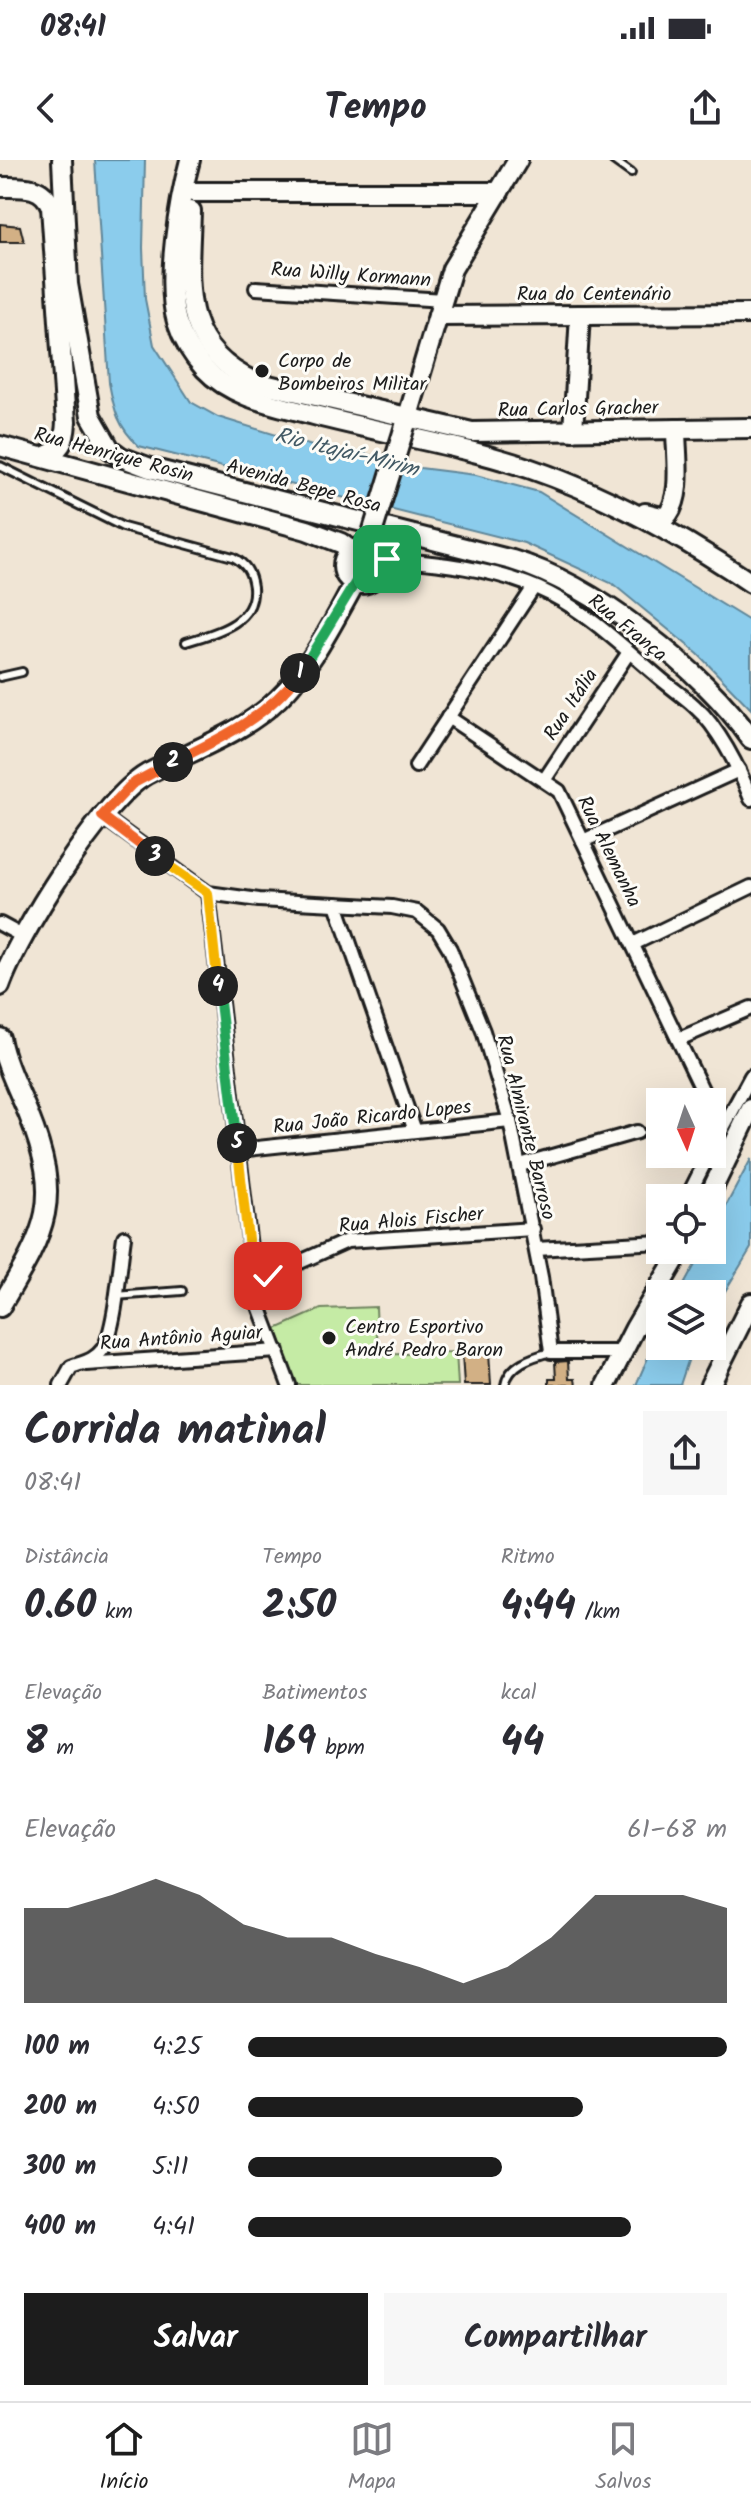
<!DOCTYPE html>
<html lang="pt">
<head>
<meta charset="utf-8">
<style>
  :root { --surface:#fff; --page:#f7f7f7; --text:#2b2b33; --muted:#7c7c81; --line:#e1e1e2; --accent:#1c1c1c }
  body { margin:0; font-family:Kalam,sans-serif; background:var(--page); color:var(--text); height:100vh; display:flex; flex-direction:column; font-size:30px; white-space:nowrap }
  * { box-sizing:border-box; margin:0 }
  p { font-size:26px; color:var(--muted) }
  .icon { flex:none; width:44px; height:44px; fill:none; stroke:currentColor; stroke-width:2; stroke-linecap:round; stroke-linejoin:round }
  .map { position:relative; height:1225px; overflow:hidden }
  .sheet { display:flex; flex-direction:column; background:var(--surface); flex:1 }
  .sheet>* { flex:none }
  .needle { width:52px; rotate:177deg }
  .fabs { position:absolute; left:646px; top:928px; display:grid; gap:16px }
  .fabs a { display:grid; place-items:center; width:80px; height:80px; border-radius:0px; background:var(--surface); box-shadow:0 8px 32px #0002; font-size:40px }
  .pin { position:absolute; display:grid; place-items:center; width:68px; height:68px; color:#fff; margin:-34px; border-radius:16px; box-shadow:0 4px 12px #0006 }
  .km { position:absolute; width:40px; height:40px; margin:-20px; border-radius:50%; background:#222; color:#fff; font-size:22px; line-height:40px; text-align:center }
  .round { display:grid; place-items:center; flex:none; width:84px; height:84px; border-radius:0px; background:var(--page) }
  .head { display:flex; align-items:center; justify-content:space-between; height:136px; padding:0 24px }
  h1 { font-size:44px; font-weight:600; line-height:60px }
  .stats { display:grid; grid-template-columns:repeat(3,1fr); gap:12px; height:136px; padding:8px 24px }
  .stats div { display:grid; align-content:center }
  .stats b { font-size:40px; font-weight:600 }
  .stats small { font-size:22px; font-weight:400 }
  .stats p { font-size:22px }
  .chart { height:224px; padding:16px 24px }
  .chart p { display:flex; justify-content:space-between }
  .chart svg { width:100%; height:144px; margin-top:8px; fill:var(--accent); opacity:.7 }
  .button { display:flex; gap:16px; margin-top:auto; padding:16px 24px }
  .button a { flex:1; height:92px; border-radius:0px; background:var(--accent); color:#fff; font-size:32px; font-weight:600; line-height:92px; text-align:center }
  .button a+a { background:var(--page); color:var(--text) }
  ul { padding:0 24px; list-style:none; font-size:26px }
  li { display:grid; grid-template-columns:128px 96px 1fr; align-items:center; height:60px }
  li i { height:20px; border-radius:10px; background:var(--accent) }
  .status { display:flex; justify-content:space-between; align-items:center; height:56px; padding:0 40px; background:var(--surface); direction:ltr }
  .status svg { height:22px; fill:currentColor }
  header { display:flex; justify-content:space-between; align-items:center; height:104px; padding:0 24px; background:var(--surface); font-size:36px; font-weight:600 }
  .dock { display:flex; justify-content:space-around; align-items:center; height:112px; border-top:2px solid var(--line); background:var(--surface); font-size:22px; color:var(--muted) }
  .dock a { display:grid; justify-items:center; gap:4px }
  .dock .on { color:var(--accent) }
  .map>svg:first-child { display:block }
  .green { fill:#c5eba5; stroke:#708460; stroke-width:2 }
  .water { fill:#8bccec; stroke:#5f8699; stroke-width:2 }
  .building { fill:#d2b085; stroke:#1c1c1c; stroke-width:2 }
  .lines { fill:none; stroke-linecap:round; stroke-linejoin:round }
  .lane-casing { stroke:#1c1c1c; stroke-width:12 }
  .street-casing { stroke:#1c1c1c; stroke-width:18 }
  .secondary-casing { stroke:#1c1c1c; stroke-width:24 }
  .lane { stroke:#fdfcf7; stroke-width:6 }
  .street { stroke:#fdfcf7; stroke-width:12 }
  .secondary { stroke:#fdfcf7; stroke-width:18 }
  .secondary-bridge-casing { stroke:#1c1c1c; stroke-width:24; stroke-linecap:butt }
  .secondary-bridge { stroke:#fdfcf7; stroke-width:18 }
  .split-1-casing { stroke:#fff; stroke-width:16 }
  .split-2-casing { stroke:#fff; stroke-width:16 }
  .split-3-casing { stroke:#fff; stroke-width:16 }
  .split-4-casing { stroke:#fff; stroke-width:16 }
  .split-5-casing { stroke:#fff; stroke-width:16 }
  .split-6-casing { stroke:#fff; stroke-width:16 }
  .split-1 { stroke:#22a559; stroke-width:10 }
  .split-2 { stroke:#f0652b; stroke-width:10 }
  .split-3 { stroke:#f0652b; stroke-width:10 }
  .split-4 { stroke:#f5b400; stroke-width:10 }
  .split-5 { stroke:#22a559; stroke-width:10 }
  .split-6 { stroke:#f5b400; stroke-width:10 }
  .poi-dot { fill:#1c1c1c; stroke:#fdfcf7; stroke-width:3 }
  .labels { text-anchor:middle; stroke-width:6; stroke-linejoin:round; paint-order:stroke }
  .street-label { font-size:20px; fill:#1c1c1c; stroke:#fdfcf7 }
  .poi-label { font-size:20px; fill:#1c1c1c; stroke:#fdfcf7; text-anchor:start }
  .water-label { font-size:22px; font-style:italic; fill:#435a65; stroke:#fdfcf7 }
</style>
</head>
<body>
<div class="status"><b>08:41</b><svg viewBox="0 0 49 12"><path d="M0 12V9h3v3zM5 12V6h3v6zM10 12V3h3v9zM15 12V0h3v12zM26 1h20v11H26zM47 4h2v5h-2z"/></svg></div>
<header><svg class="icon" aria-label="back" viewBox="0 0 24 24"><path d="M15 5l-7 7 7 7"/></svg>Tempo<svg class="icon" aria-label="share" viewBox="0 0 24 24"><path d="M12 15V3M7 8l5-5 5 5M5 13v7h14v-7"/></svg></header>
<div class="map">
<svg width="751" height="1225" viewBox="0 0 751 1225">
  <rect width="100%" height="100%" fill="#f0e5d5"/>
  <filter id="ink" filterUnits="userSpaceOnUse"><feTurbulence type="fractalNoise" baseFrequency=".0125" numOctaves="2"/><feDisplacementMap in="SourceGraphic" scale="16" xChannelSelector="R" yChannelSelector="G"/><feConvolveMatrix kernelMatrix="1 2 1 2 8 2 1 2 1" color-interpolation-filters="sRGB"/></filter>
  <g filter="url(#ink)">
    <polygon class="green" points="376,1147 378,1195 456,1192 458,1225 297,1225 276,1169 321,1149"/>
    <g class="water">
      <path d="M95 0H145L143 88 145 139 154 185 191 242 218 257 325 290 362 293 420 308 476 315 539 332 751 462V549L698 494 613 424 524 383 139 286C118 267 114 250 109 223Z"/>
      <polygon points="751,999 751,1088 712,1153 712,1134 679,1134 703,1090 712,1090 712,1072"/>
      <polygon points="660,1170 660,1186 693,1186 680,1225 636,1225"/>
    </g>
    <g class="building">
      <polygon points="0,64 20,66 24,82 0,82"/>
      <polygon points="489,1192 491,1225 464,1225 462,1193"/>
      <polygon points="568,1201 569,1219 575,1219 576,1225 549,1225 549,1219 556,1219 555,1202"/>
    </g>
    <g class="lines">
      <g class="lane-casing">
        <g id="lane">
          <polyline points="613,0 631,13"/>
          <path d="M0 306 123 367 233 397C246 404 251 412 253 427 256 464 214 473 186 482"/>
          <polyline points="0,517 22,512"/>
          <polyline points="115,1136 182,1131"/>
          <path d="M505 1225C509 1204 532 1197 551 1192"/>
        </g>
      </g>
      <g class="street-casing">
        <g id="street">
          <polyline points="256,128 443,140"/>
          <path d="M377 398C433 402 499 408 550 434 591 455 626 490 661 519 679 534 697 545 711 564 728 587 741 613 751 639"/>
          <polyline points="375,418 414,404"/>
          <polyline points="448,557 559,631 708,942"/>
          <polyline points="416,606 534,427"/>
          <polyline points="545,619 629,492"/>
          <polyline points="102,656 208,733 259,740 392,747 417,752 438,769 450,789 483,871 510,961 541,1117 551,1192 622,1192"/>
          <polyline points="583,681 739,610"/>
          <polyline points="208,733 256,1138 289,1225"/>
          <polyline points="336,744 415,971"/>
          <polyline points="0,764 24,777"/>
          <polyline points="633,784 751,727"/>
          <polyline points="679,879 751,848"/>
          <polyline points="712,949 721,969"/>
          <polyline points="712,988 751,916"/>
          <polyline points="238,990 510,961"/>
          <polyline points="520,1005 637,972"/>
          <polyline points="687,1038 709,994"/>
          <polyline points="536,1089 660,1082"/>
          <polyline points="253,1123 347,1081 533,1069"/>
          <polyline points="86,1204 278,1191"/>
          <path d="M61 1225 71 1207C84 1202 94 1201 103 1189 116 1169 120 1102 124 1077"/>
        </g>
      </g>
      <g class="secondary-casing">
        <g id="secondary">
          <path d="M62 0 68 124 91 256 110 289 121 297 150 308 512 400C593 424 703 509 751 579"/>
          <path d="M190 0C179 41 165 121 177 162 182 178 193 196 205 209 232 238 277 245 314 255 386 274 461 285 531 309 609 336 683 377 751 423"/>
          <path d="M0 27C20 27 43 24 51 47L66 262C65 282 61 291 42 297"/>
          <polyline points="192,32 499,32"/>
          <path d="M191 51C189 123 177 187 255 222L472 272 751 268"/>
          <polyline points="438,156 751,154"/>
          <polyline points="405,266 452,109 518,0"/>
          <polyline points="573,271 580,155"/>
          <polyline points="0,286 307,370 341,383 352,391"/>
          <path d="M645 353 665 358C684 339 676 295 676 269"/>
          <circle cx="361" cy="406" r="18"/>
          <path d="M0 826C18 775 101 641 147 614 191 590 241 575 278 539 311 508 333 462 355 423"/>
          <path d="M0 878C5 904 18 929 28 953 64 1042 46 1070 0 1147"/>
          <polyline points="708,1038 751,949"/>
          <polyline points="606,1225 635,1168 681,1090"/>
          <polyline points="710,1225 751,1143"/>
        </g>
      </g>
      <use href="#lane" class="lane"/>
      <use href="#street" class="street"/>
      <use href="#secondary" class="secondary"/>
      <g class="secondary-bridge-casing">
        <polyline id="secondary-bridge" points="370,380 405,266"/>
      </g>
      <use href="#secondary-bridge" class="secondary-bridge"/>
    </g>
  </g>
  <g class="lines" filter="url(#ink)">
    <g class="split-1-casing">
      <polyline id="split-1" points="300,513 355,423 371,421 378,413 377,398 387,399"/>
    </g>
    <g class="split-2-casing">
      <path id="split-2" d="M173 602C222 578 267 557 300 513"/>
    </g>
    <g class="split-3-casing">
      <polyline id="split-3" points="155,696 102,656 132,624 173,602"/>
    </g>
    <g class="split-4-casing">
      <polyline id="split-4" points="155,696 208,733 218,826"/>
    </g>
    <g class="split-5-casing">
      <polyline id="split-5" points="218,826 237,983"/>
    </g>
    <g class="split-6-casing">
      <polyline id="split-6" points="237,983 253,1123 268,1116"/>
    </g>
    <use href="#split-1" class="split-1"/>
    <use href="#split-2" class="split-2"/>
    <use href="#split-3" class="split-3"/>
    <use href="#split-4" class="split-4"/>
    <use href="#split-5" class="split-5"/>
    <use href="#split-6" class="split-6"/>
  </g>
  <g class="poi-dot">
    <circle cx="262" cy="211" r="8"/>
    <circle cx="329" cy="1178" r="8"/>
  </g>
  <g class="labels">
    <g class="street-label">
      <text transform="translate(351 114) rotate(4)" y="7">Rua Willy Kormann</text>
      <text x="594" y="140">Rua do Centenário</text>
      <text transform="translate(578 248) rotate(-1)" y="7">Rua Carlos Gracher</text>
      <text transform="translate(114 294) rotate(15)" y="7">Rua Henrique Rosin</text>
      <text transform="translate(304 325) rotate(15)" y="7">Avenida Bepe Rosa</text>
      <text transform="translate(628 467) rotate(39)" y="7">Rua França</text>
      <text transform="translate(570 544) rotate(-57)" y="7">Rua Itália</text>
      <text transform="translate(610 691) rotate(64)" y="7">Rua Alemanha</text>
      <text transform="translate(372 956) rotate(-6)" y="7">Rua João Ricardo Lopes</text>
      <text transform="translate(527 967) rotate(76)" y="7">Rua Almirante Barroso</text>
      <text transform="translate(411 1059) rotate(-5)" y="7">Rua Alois Fischer</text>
      <text transform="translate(181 1177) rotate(-4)" y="7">Rua Antônio Aguiar</text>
    </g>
    <g class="poi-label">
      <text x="278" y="207">Corpo de<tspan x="278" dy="23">Bombeiros Militar</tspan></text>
      <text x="345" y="1173">Centro Esportivo<tspan x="345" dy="23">André Pedro Baron</tspan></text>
    </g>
    <g class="water-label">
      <text transform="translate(347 291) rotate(14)" y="8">Rio Itajaí-Mirim</text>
    </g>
  </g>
</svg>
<div class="fabs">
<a><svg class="needle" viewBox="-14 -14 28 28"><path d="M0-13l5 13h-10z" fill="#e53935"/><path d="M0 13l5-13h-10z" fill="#7c7c81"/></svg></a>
<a><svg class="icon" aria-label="locate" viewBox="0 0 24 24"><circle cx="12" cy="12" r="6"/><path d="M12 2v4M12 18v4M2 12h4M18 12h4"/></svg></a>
<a><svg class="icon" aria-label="layers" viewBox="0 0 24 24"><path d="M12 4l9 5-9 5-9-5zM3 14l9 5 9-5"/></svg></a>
</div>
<div class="pin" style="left:387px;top:399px;background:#1e9e55"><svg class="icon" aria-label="arrive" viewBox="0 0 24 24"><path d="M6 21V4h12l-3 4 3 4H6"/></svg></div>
<div class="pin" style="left:268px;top:1116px;background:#d93025"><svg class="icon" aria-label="check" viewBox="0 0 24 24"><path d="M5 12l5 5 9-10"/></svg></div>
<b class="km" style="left:300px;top:513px">1</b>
<b class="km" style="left:173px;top:602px">2</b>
<b class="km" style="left:155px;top:696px">3</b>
<b class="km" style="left:218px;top:826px">4</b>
<b class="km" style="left:237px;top:983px">5</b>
</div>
<section class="sheet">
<div class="head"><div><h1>Corrida matinal</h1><p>08:41</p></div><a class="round"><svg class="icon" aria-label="share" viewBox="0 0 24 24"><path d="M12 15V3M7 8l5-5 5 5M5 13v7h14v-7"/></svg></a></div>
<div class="stats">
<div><p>Distância</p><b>0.60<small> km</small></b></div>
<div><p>Tempo</p><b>2:50</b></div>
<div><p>Ritmo</p><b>4:44<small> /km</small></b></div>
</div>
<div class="stats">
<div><p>Elevação</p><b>8<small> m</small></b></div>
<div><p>Batimentos</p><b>169<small> bpm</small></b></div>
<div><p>kcal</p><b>44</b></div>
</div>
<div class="chart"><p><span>Elevação</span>61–68 m</p>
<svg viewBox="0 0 160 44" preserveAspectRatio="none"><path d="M0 44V15L10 15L20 11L30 6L40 11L50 20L60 24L70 24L80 29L90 33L100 38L110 33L120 24L130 11L140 11L150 11L160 15V44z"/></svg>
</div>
<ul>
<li><b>100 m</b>4:25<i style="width:100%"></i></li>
<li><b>200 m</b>4:50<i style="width:70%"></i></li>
<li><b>300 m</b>5:11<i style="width:53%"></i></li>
<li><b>400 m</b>4:41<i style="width:80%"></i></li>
</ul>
<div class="button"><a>Salvar</a><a>Compartilhar</a></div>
</section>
<nav class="dock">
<a class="on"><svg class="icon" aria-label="home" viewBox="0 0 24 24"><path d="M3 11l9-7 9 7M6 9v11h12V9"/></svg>Início</a>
<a><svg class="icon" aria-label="map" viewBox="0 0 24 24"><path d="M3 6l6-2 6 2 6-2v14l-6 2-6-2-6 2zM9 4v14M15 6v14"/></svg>Mapa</a>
<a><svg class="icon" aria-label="saved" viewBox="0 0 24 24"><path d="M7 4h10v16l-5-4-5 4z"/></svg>Salvos</a>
</nav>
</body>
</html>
